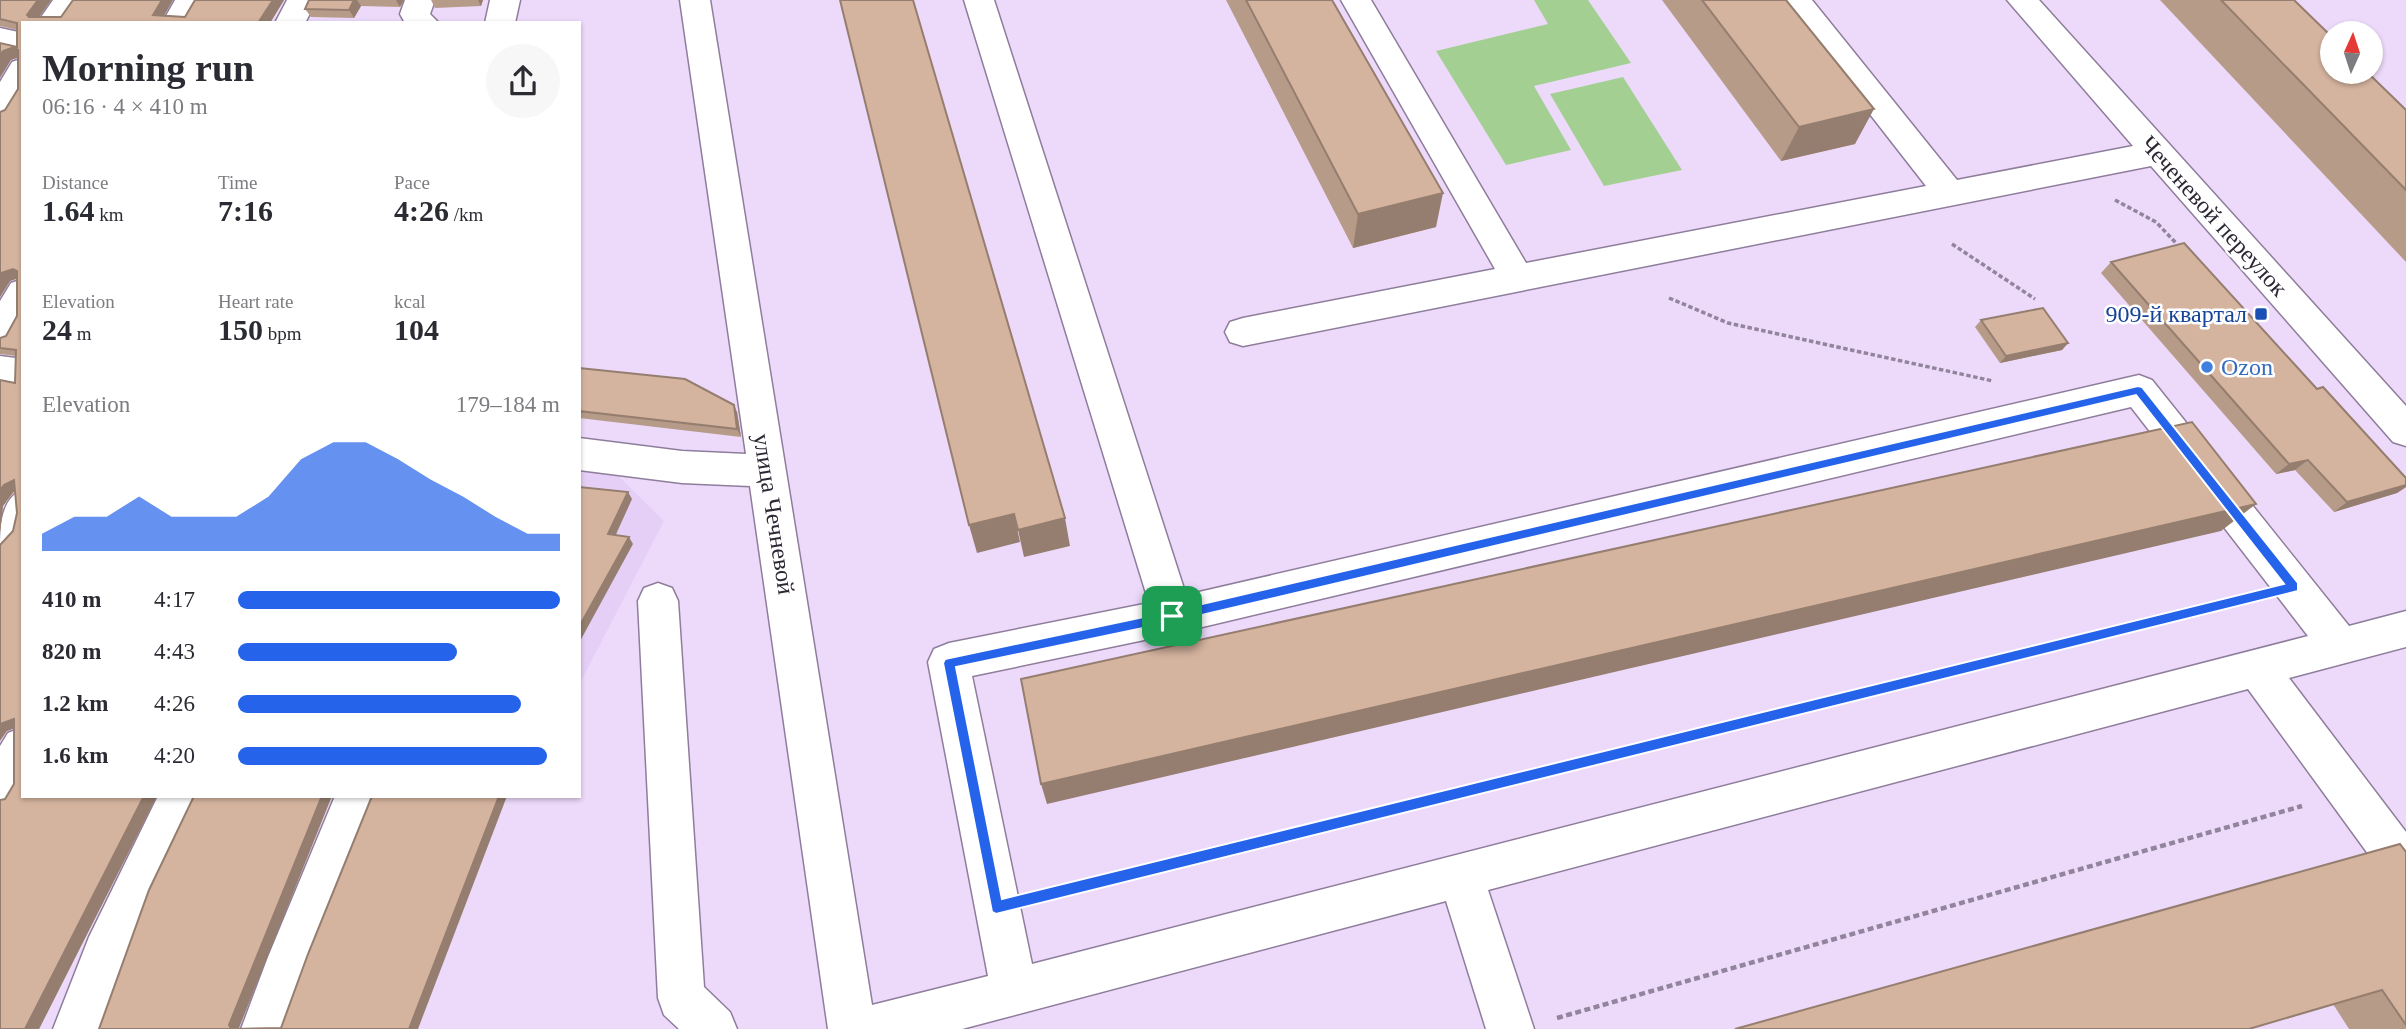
<!DOCTYPE html>
<html lang="en">
<head>
<meta charset="utf-8">
<style>
  :root { --surface:#fff; --page:#f7f7f7; --text:#2b2b33; --muted:#7c7c81; --accent:#2563eb }
  body { margin:0; font-family:"Times New Roman",serif; background:var(--page); color:var(--text); height:100vh; display:flex; flex-direction:column; font-size:26px; white-space:nowrap }
  * { box-sizing:border-box; margin:0 }
  p { font-size:23px; color:var(--muted) }
  .icon { flex:none; width:38px; height:38px; fill:none; stroke:currentColor; stroke-width:2; stroke-linecap:round; stroke-linejoin:round }
  .map { position:relative; flex:1; overflow:hidden }
  .sheet { position:absolute; left:21px; top:21px; width:560px; height:777px; display:flex; flex-direction:column; background:var(--surface); border-radius:0px; box-shadow:0 2px 5px #0004 }
  .sheet>* { flex:none }
  .needle { width:46px; rotate:3deg }
  .fabs { position:absolute; left:2320px; top:21px; display:grid; gap:14px }
  .fabs a { display:grid; place-items:center; width:63px; height:63px; border-radius:50%; background:var(--surface); box-shadow:0 2px 5px #0004; font-size:35px }
  .pin { position:absolute; display:grid; place-items:center; width:60px; height:60px; color:#fff; margin:-30px; border-radius:14px; box-shadow:0 4px 10px #0006 }
  .round { display:grid; place-items:center; flex:none; width:74px; height:74px; border-radius:37px; background:var(--page) }
  .head { display:flex; align-items:center; justify-content:space-between; height:119px; padding:0 21px }
  h1 { font-size:38px; font-weight:800; line-height:52px }
  .figures { display:grid; grid-template-columns:repeat(3,1fr); gap:10px; height:119px; padding:7px 21px }
  .figures div { display:grid; align-content:center }
  .figures b { font-size:30px; font-weight:800 }
  .figures small { font-size:19px; font-weight:400 }
  .figures p { font-size:19px }
  .chart { height:196px; padding:14px 21px }
  .chart p { display:flex; justify-content:space-between }
  .chart svg { width:100%; height:126px; margin-top:7px; fill:var(--accent); opacity:.7 }
  ul { padding:0 21px; list-style:none; font-size:23px }
  li { display:grid; grid-template-columns:112px 84px 1fr; align-items:center; height:52px }
  li i { height:18px; border-radius:9px; background:var(--accent) }
  .map>svg:first-child { display:block }
  .built { fill:#e6cff7 }
  .green { fill:#a4cf93 }
  .lines { fill:none; stroke-linecap:round; stroke-linejoin:round }
  .minor-casing { stroke:#8e7d9b; stroke-width:3 }
  .path-far1 { stroke:#91849c; stroke-width:3.5; stroke-dasharray:4.5 2.5; stroke-linecap:butt }
  .path { stroke:#91849c; stroke-width:4.5; stroke-dasharray:6 3.5; stroke-linecap:butt }
  .minor { fill:#fff; fill-rule:evenodd }
  .wall { fill:#b79b89 }
  .shaded-wall { fill:#957e6f }
  .building { fill:#d5b49f; stroke:#957e6f; stroke-width:2 }
  .route { fill:#2563eb; stroke:#fff; stroke-width:2; fill-rule:evenodd }
  .transit-dot { fill:#1a4fb4; stroke:#fff; stroke-width:2.5 }
  .shop-dot { fill:#3f7fe0; stroke:#fff; stroke-width:2.5 }
  .labels { text-anchor:middle; stroke-width:5; stroke-linejoin:round; paint-order:stroke }
  .street-label { font-size:24px; fill:#2d2633; stroke:#fff }
  .transit-label { font-size:24px; fill:#164399; stroke:#fff; text-anchor:end }
  .shop-label { font-size:24px; fill:#366cbe; stroke:#fff; text-anchor:start }
</style>
</head>
<body>
<div class="map">
<svg width="2406" height="1029" viewBox="0 0 2406 1029">
  <rect width="100%" height="100%" fill="#eddafb"/>
  <polygon class="built" points="579,437 664,521 579,685"/>
  <g class="green">
    <polygon points="1534,0 1588,0 1631,63 1534,86 1571,150 1506,165 1436,51 1548,24"/>
    <polygon points="1623,77 1682,170 1604,186 1550,94"/>
  </g>
  <g class="lines">
    <g class="minor-casing">
      <g id="minor">
        <polygon points="53,0 83,0 68,23 37,23"/>
        <polygon points="175,0 205,0 192,23 162,23"/>
        <polygon points="287,0 317,0 305,23 275,23"/>
        <polygon points="405,0 435,0 430,14 439,23 405,23 400,14"/>
        <polygon points="490,0 520,0 515,23 485,23"/>
        <path d="M680 0H710L872 1005 988 976 928 662 934 649 949 643 1149 603 964 0H994L1186 595 2139 375 2152 380 2349 626 2406 611V647L2289 678 2406 832V890L2390 884 2248 689 1488 890 1534 1029H1486L1446 901 962 1029H828L750 486 682 483 579 470V438L682 451 746 454ZM2131 407 2308 636 1032 964 972 676 1173 634Z"/>
        <polygon points="1341,0 1371,0 1526,263 1926,186 1781,0 1812,0 1957,180 2133,146 2007,0 2039,0 2406,406 2406,446 2393,442 2151,166 1243,346 1230,342 1225,332 1230,322 1243,318 1495,269"/>
        <polygon points="0,28 23,33 23,53 0,48"/>
        <polygon points="23,58 23,97 11,117 0,120 0,82 12,62"/>
        <polygon points="23,279 23,324 13,342 0,346 0,301 11,283"/>
        <polygon points="0,356 23,359 23,388 0,384"/>
        <path d="M23 489C23 517 31 543 0 554 0 526 0 500 23 489Z"/>
        <polygon points="658,583 672,588 678,601 704,987 730,1012 737,1029 679,1029 664,1015 658,998 638,601 644,588"/>
        <polygon points="23,727 23,788 15,801 0,807 0,746 8,733"/>
        <polygon points="158,796 203,796 125,961 101,1029 53,1029 89,937"/>
        <polygon points="335,796 379,796 314,957 289,1029 241,1029 268,957"/>
      </g>
    </g>
    <g class="path-far1">
      <polyline points="2115,200 2156,222 2176,243"/>
      <polyline points="1952,244 2035,299"/>
      <polyline points="1669,298 1728,323 1993,381"/>
    </g>
    <g class="path">
      <polyline points="1044,895 2249,598"/>
      <polyline points="1557,1018 2302,806"/>
    </g>
    <use href="#minor" class="minor"/>
  </g>
  <g class="wall">
    <polygon points="0,0 51,0 39,17 164,16 185,17 195,0 284,0 270,23 23,23 23,796 157,796 39,1029 0,1029 5,799 14,784 14,728 7,731 2,545 13,531 17,513 15,491 3,506 0,532 0,380 15,383 16,356 0,354 0,338 6,336 17,316 17,278 10,281 0,297 0,112 5,110 18,89 18,57 11,60 17,47 17,30 0,26"/>
    <polygon points="309,0 404,0 400,7 361,6 354,18 311,17 305,9"/>
    <polygon points="431,0 483,0 481,6 435,8"/>
    <polygon points="1226,0 1332,0 1436,227 1353,248"/>
    <polygon points="1662,0 1786,0 1855,144 1781,161"/>
    <polygon points="2160,0 2294,0 2406,110 2406,262"/>
    <polygon points="2111,262 2317,389 2406,478 2406,487 2397,493 2334,512 2295,470 2276,474 2101,273"/>
    <polygon points="1981,320 2068,343 2062,350 2000,363 1975,327"/>
    <polygon points="579,368 737,412 741,437 579,418"/>
    <polygon points="2406,852 2406,1029 2349,1029 2333,1004"/>
  </g>
  <g class="shaded-wall">
    <polygon points="38,0 51,0 35,23 27,15"/>
    <polygon points="162,0 173,0 160,23 153,15"/>
    <polygon points="273,0 284,0 270,23 258,23"/>
    <polygon points="354,0 357,0 361,6 354,18 349,10"/>
    <polygon points="396,0 404,0 400,7"/>
    <polygon points="478,0 483,0 481,6"/>
    <polygon points="14,47 22,56 11,60 0,78 0,56 3,51"/>
    <polygon points="1874,109 1855,144 1781,161 1799,127"/>
    <polygon points="1443,193 1436,227 1353,248 1358,214"/>
    <polygon points="13,269 22,277 10,281 0,297 0,275 1,273"/>
    <polygon points="2068,343 2062,350 2000,363 2006,356"/>
    <polygon points="734,405 737,412 741,437 737,429"/>
    <polygon points="2308,460 2295,470 2276,474 2289,464"/>
    <polygon points="14,480 23,487 13,492 3,506 0,532 0,490 4,485"/>
    <polygon points="2406,485 2406,487 2397,493 2334,512 2347,502"/>
    <polygon points="628,492 632,499 613,541 608,534"/>
    <polygon points="2256,504 2221,531 1047,804 1041,784"/>
    <polygon points="1014,514 1020,542 977,553 969,525"/>
    <polygon points="1065,518 1070,546 1024,557 1018,530"/>
    <polygon points="629,537 633,544 579,643 579,627"/>
    <polygon points="14,719 23,725 7,731 0,741 0,724"/>
    <polygon points="144,796 157,796 39,1029 25,1029"/>
    <polygon points="322,796 332,796 239,1028 231,1029 229,1025"/>
    <polygon points="499,796 507,796 418,1029 409,1029"/>
  </g>
  <g class="building">
    <polygon points="0,0 38,0 27,15 29,17 61,17 73,0 162,0 153,15 185,17 195,0 273,0 258,23 23,23 23,796 144,796 25,1029 0,1029 0,800 5,799 14,784 14,719 0,724 0,545 13,531 17,513 14,480 4,485 0,490 0,380 15,383 16,350 0,348 0,338 6,336 17,316 17,271 13,269 1,273 0,275 0,112 5,110 18,89 18,50 14,47 3,51 0,56 0,43 17,47 17,23 0,19"/>
    <polygon points="309,0 354,0 349,10 305,9"/>
    <polygon points="840,0 913,0 1065,518 1018,530 1014,514 969,525"/>
    <polygon points="1246,0 1332,0 1443,193 1358,214"/>
    <polygon points="1702,0 1786,0 1874,109 1799,127"/>
    <polygon points="2221,0 2294,0 2333,38 2333,72 2367,72 2406,110 2406,190"/>
    <polygon points="2184,243 2317,389 2323,387 2406,478 2406,485 2347,502 2308,460 2289,464 2111,262"/>
    <polygon points="2043,308 2068,343 2006,356 1981,320"/>
    <polygon points="579,368 685,379 734,405 737,429 579,411"/>
    <polygon points="2192,422 2256,504 1041,784 1021,679"/>
    <polygon points="579,487 628,492 608,534 629,537 579,627"/>
    <polygon points="194,796 322,796 229,1025 231,1029 281,1028 308,954 372,796 499,796 409,1029 99,1029 149,890"/>
    <polygon points="2400,844 2406,852 2406,1025 2382,990 2249,1029 1735,1029"/>
  </g>
  <path class="route" d="M2138 386 2142 387 2298 583V591L996 914 992 912 943 663 945 659 1172 611ZM2136 395 2284 584 1002 899 956 667 1172 622Z"/>
  <rect class="transit-dot" x="2254" y="307" width="14" height="14" rx="3.5"/>
  <circle class="shop-dot" cx="2207" cy="367" r="7"/>
  <g class="labels">
    <g class="street-label">
      <text transform="translate(2214 216) rotate(48)" y="8">Чеченевой переулок</text>
      <text transform="translate(774 514) rotate(81)" y="8">улица Чечневой</text>
    </g>
    <g class="transit-label">
      <text x="2247" y="322">909-й квартал</text>
    </g>
    <g class="shop-label">
      <text x="2221" y="375">Ozon</text>
    </g>
  </g>
</svg>
<div class="fabs">
<a><svg class="needle" viewBox="-14 -14 28 28"><path d="M0-13l5 13h-10z" fill="#e53935"/><path d="M0 13l5-13h-10z" fill="#7c7c81"/></svg></a>
</div>
<div class="pin" style="left:1172px;top:616px;background:#1e9e55"><svg class="icon" aria-label="arrive" viewBox="0 0 24 24"><path d="M6 21V4h12l-3 4 3 4H6"/></svg></div>
<section class="sheet">
<div class="head"><div><h1>Morning run</h1><p>06:16 · 4 × 410 m</p></div><a class="round"><svg class="icon" aria-label="share" viewBox="0 0 24 24"><path d="M12 15V3M7 8l5-5 5 5M5 13v7h14v-7"/></svg></a></div>
<div class="figures">
<div><p>Distance</p><b>1.64<small> km</small></b></div>
<div><p>Time</p><b>7:16</b></div>
<div><p>Pace</p><b>4:26<small> /km</small></b></div>
</div>
<div class="figures">
<div><p>Elevation</p><b>24<small> m</small></b></div>
<div><p>Heart rate</p><b>150<small> bpm</small></b></div>
<div><p>kcal</p><b>104</b></div>
</div>
<div class="chart"><p><span>Elevation</span>179–184 m</p>
<svg viewBox="0 0 160 44" preserveAspectRatio="none"><path d="M0 44V38L10 32L20 32L30 25L40 32L50 32L60 32L70 25L80 12L90 6L100 6L110 12L120 19L130 25L140 32L150 38L160 38V44z"/></svg>
</div>
<ul>
<li><b>410 m</b>4:17<i style="width:100%"></i></li>
<li><b>820 m</b>4:43<i style="width:68%"></i></li>
<li><b>1.2 km</b>4:26<i style="width:88%"></i></li>
<li><b>1.6 km</b>4:20<i style="width:96%"></i></li>
</ul>
</section>
</div>
</body>
</html>
